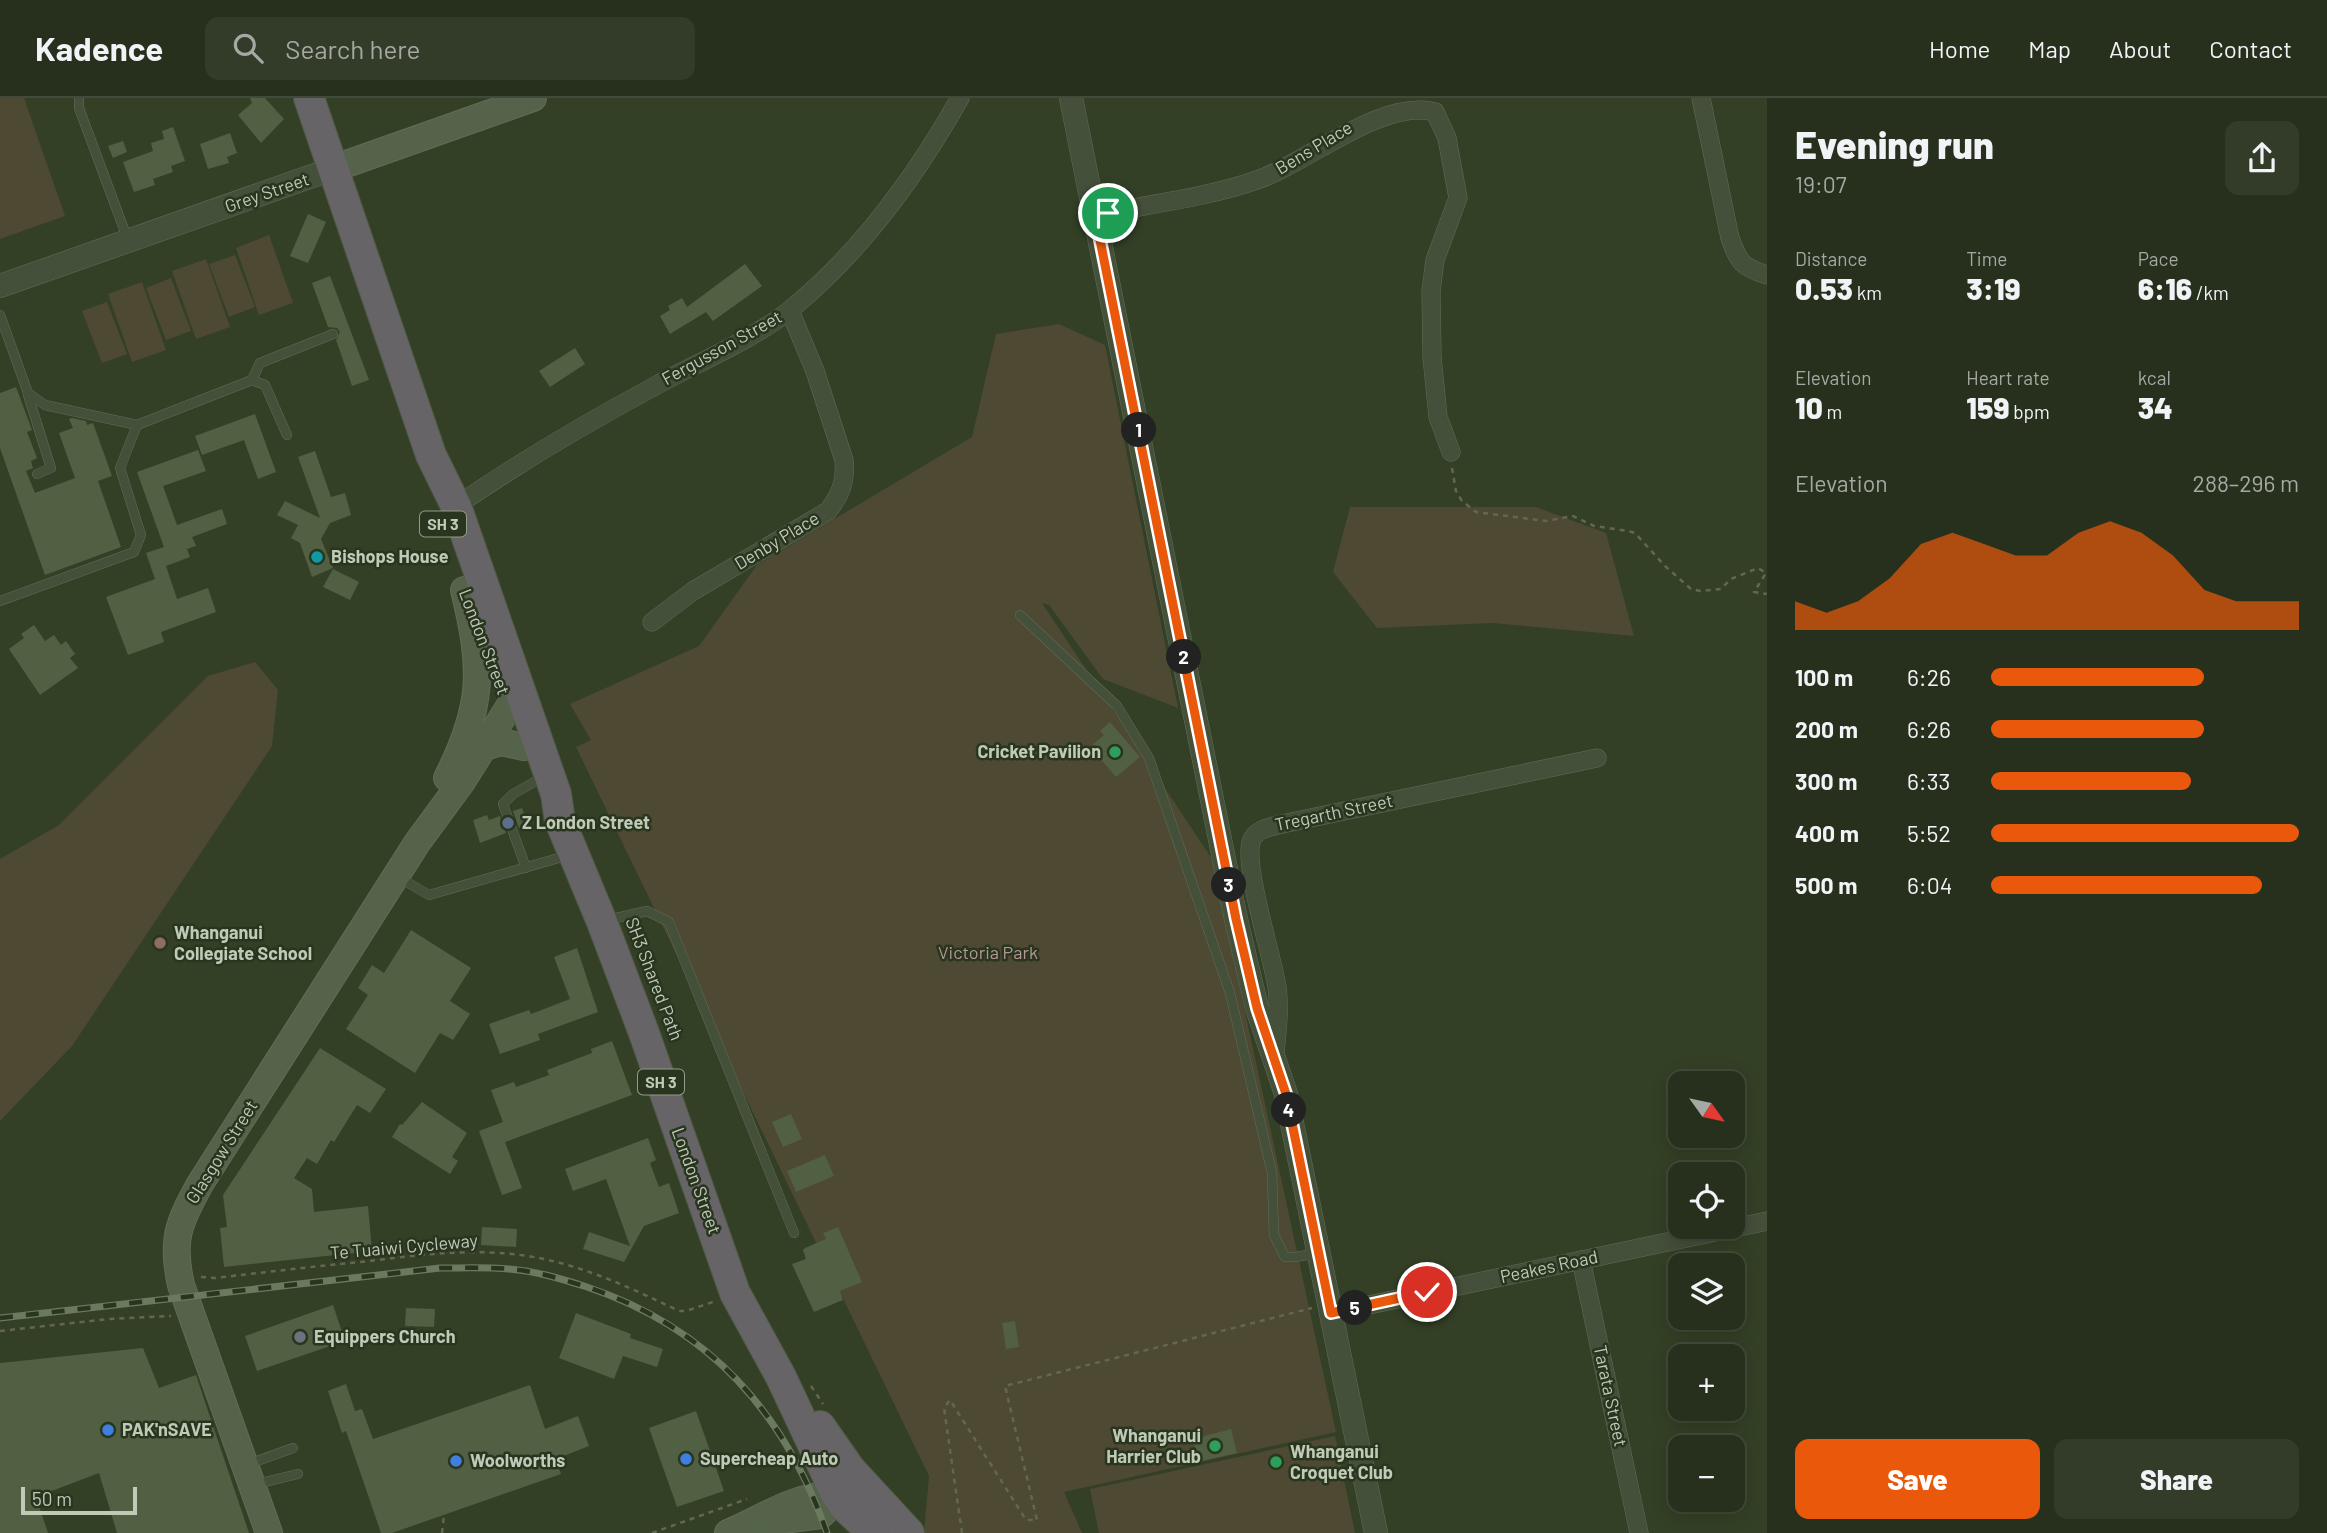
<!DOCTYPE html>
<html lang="en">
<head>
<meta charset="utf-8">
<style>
  :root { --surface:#26301c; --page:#323c29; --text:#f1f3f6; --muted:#a4a9a3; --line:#424b3b; --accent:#ea580c }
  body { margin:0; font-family:Barlow,sans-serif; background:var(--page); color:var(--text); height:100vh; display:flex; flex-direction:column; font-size:26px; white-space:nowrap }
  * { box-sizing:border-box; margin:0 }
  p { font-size:23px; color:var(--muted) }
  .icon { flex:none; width:38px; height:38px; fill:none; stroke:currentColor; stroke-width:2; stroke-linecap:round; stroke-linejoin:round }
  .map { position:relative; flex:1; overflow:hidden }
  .details { display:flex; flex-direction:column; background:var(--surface); width:560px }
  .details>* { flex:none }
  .needle { width:46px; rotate:123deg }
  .fabs { position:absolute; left:1668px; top:973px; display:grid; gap:14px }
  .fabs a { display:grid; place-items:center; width:77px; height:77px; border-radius:14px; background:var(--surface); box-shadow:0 4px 18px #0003,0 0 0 2px var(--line); font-size:35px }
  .scale { position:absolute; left:21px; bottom:18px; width:116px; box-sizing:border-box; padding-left:7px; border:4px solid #bfcab7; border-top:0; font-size:19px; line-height:24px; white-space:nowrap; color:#bfcab7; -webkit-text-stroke:5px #29351f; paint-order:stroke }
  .pin { position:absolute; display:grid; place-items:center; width:60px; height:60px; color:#fff; margin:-30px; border:4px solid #fff; border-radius:50%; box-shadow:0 2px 7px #0007 }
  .km { position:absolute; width:35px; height:35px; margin:-18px; border-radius:50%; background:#222; color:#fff; font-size:19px; line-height:35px; text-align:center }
  .round { display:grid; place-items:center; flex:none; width:74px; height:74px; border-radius:14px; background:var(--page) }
  .overview { display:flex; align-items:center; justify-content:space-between; height:119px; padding:0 28px }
  h1 { font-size:38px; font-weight:800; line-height:52px }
  .stats { display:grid; grid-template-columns:repeat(3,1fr); gap:10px; height:119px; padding:7px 28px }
  .stats div { display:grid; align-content:center }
  .stats b { font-size:30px; font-weight:800 }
  .stats small { font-size:19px; font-weight:400 }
  .stats p { font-size:19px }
  .chart { height:196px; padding:14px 28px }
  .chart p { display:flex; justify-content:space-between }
  .chart svg { width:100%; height:126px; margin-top:7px; fill:var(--accent); opacity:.7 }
  .action { display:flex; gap:14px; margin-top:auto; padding:14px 28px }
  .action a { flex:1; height:80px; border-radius:14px; background:var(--accent); color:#fff; font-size:28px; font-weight:800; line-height:80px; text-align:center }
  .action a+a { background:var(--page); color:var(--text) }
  ul { padding:0 28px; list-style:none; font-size:23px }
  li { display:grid; grid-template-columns:112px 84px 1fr; align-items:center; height:52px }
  li i { height:18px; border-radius:9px; background:var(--accent) }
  header { display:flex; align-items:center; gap:42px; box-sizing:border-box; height:98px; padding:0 35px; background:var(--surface); border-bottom:2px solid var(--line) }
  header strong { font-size:33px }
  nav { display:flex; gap:38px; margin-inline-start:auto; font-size:24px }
  .search { width:490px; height:63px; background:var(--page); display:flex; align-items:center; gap:18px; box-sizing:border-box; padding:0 24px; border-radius:14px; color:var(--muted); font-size:26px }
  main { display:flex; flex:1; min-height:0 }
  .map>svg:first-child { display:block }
  .green { fill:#4e4933 }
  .building { fill:#515f42 }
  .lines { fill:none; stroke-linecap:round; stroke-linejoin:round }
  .service-casing { stroke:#626d58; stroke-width:10 }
  .minor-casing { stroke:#626d58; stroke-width:19 }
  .tertiary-casing { stroke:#626d58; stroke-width:24 }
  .secondary-casing { stroke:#626d58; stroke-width:28 }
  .trunk-casing { stroke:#4f5a45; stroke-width:32 }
  .path { stroke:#64674f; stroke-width:2.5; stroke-dasharray:5 5; stroke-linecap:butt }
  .service { stroke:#44503a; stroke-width:9 }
  .minor { stroke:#44503a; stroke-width:18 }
  .tertiary { stroke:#44503a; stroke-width:23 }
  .secondary { stroke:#546349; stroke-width:26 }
  .trunk { stroke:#666467; stroke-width:30 }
  .rail-casing { stroke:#6b795f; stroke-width:7 }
  .rail { stroke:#29351f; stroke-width:4.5; stroke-dasharray:13; stroke-linecap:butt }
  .route-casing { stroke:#fff; stroke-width:14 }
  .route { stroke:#ea580c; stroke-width:9 }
  .culture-dot { fill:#0f9aa8; stroke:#29351f; stroke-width:2.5 }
  .leisure-dot { fill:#2e9e5b; stroke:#29351f; stroke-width:2.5 }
  .service-dot { fill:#5c6f8a; stroke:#29351f; stroke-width:2.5 }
  .education-dot { fill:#8d6e63; stroke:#29351f; stroke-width:2.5 }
  .worship-dot { fill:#6b7280; stroke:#29351f; stroke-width:2.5 }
  .shop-dot { fill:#3f7fe0; stroke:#29351f; stroke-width:2.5 }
  .labels { text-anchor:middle; stroke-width:5; stroke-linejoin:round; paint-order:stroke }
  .shield { fill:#29351f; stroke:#929d89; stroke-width:2 }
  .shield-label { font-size:16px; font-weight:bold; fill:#bfcab7 }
  .street-label { font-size:18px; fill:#bfcab7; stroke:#29351f }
  .poi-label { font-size:18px; font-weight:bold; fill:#bfcab7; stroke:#29351f; text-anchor:start }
  .park-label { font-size:18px; fill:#b39893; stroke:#29351f }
</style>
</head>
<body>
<header>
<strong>Kadence</strong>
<div class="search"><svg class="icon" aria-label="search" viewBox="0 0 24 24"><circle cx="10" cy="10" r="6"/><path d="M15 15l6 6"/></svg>Search here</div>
<nav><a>Home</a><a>Map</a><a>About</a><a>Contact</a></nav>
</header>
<main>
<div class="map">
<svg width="1767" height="1435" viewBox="0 0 1767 1435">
  <rect width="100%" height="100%" fill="#334026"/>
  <g class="green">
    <polygon points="0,0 24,0 65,118 0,141"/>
    <polygon points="269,137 293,205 259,217 236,150"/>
    <polygon points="235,157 255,209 229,219 209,166"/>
    <polygon points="206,161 230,229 196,241 172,173"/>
    <polygon points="171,180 191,233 166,242 146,190"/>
    <polygon points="142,184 166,252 132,264 108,196"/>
    <polygon points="107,204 127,256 102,265 82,213"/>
    <polygon points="1059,226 1105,247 1178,610 1103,581 1049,507 1042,505 1212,761 1336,1334 1064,1394 1082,1435 924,1435 929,1378 576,649 591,642 570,606 699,548 757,467 972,339 996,236"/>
    <polygon points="1350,409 1536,409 1606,435 1634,538 1492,525 1377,530 1333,474"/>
    <polygon points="255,564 278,592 272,648 72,948 0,1023 0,761 59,727 208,578"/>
    <polygon points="1335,1338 1355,1435 1099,1435 1090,1391"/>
  </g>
  <g class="building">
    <polygon points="250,0 265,0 284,21 261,45 238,17 252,5"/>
    <polygon points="173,29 185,63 171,68 173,74 153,81 155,87 134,94 123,64 153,53 151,45 164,41 162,33"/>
    <polygon points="230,35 237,55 227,59 229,65 208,71 200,46"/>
    <polygon points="123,43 127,54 113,60 108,48"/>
    <polygon points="308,116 326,124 308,165 290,158"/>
    <polygon points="745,166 762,188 713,223 706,214 670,236 660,218 670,212 668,208 682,200 687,209"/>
    <polygon points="330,178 369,282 352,288 336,242 340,234 337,230 328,229 312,185"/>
    <polygon points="575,250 585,266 550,289 539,273"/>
    <polygon points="16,289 32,332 27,334 37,360 31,363 33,370 26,373 35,395 75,380 59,335 73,330 69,321 72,320 86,323 87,327 93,325 112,378 98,383 121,449 45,477 0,350 0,295"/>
    <polygon points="255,316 276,374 258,381 244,342 202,357 195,338"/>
    <polygon points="198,352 206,373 163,388 177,427 222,411 227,426 192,439 196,448 187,451 190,459 166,468 177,501 208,490 216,514 161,534 164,544 128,557 106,499 155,481 146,455 164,449 137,374"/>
    <polygon points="315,353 331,399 345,395 351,417 330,425 321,441 333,470 312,479 300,445 291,440 298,427 277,417 285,403 320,420 298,359"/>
    <polygon points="333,471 359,484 350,502 323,489"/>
    <polygon points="34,527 45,543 54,537 61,547 66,543 75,556 70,560 78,570 40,597 9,551 24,540 21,536"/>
    <polygon points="1110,624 1140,659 1116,679 1090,649 1104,637 1100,633"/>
    <polygon points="522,710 528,727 519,730 513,713"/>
    <polygon points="487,717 489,722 500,718 506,735 480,745 473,722"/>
    <polygon points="411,832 471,870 450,903 470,916 453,942 440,935 415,975 346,931 368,897 358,890 372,867 384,875"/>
    <polygon points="577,850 598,914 538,936 540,942 500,956 489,926 529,912 531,916 570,901 554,859"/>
    <polygon points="612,943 632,997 505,1044 522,1090 502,1097 479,1033 503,1024 491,992 514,984 516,989 549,977 547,972 592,955 591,951"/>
    <polygon points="320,950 386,991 370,1015 357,1007 334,1044 331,1042 317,1066 307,1060 294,1080 312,1091 314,1114 368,1108 372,1153 224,1169 220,1130 227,1129 223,1097"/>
    <polygon points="422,1004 467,1035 452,1059 458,1063 450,1076 392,1039 400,1026 402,1027"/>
    <polygon points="791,1016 802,1041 783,1049 772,1024"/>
    <polygon points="648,1040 656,1062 650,1065 659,1089 669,1085 679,1115 644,1128 624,1164 583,1151 589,1134 630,1148 606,1081 573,1093 565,1071"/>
    <polygon points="825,1057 834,1078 796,1094 787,1073"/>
    <polygon points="482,1129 517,1131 516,1149 481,1147"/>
    <polygon points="838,1129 862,1184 840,1193 843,1202 814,1214 792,1166 806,1161 803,1152 805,1150 826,1141 823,1135"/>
    <polygon points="333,1207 345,1243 257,1273 245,1238"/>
    <polygon points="406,1210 435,1211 434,1229 405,1228"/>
    <polygon points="576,1215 631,1236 630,1240 663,1251 657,1269 623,1258 614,1281 559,1260"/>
    <polygon points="1015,1223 1019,1249 1006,1251 1002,1225"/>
    <polygon points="143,1250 159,1290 196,1277 249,1435 117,1435 99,1375 36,1399 48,1435 0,1435 0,1265"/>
    <polygon points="346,1286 355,1313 362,1311 373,1341 530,1287 545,1331 578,1318 589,1348 556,1361 561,1376 392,1435 381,1435 346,1333 342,1335 328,1293"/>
    <polygon points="696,1313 724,1393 677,1409 649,1330"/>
    <polygon points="1231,1331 1237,1355 1198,1364 1193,1341"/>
  </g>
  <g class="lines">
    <g class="service-casing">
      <g id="service">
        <polyline points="79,0 79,10 128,142"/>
        <polyline points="0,217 28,295 45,307 137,327"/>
        <polyline points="252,282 260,265 333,236"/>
        <polyline points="28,297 51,370 37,376"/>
        <polyline points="0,503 134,454 141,437 120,370 137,327 252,282 265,287 287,337"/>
        <polyline points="1020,517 1117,608 1149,660 1230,895 1272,1075 1274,1137 1285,1159 1296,1159 1318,1155"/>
        <polyline points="526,770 503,706 513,696 536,683"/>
        <polyline points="398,779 429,797 569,757"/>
        <polyline points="607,822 647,813 669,824 794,1135"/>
        <polyline points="249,1366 293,1350"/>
        <polyline points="253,1387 298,1376"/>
      </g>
    </g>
    <g class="minor-casing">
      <g id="minor">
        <path d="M1701 0 1730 140C1739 165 1742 169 1767 177"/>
        <path d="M1095 117C1148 106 1206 100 1257 82 1306 66 1381 0 1435 14L1447 40 1458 100 1435 162 1431 193 1432 259 1438 319 1451 354"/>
        <path d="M456 408C520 364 588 324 657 287 697 265 756 240 791 211 861 154 916 78 960 0"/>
        <path d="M652 524 693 493 828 413C841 397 846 382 844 362L815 273 790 213"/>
        <path d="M1275 955C1277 933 1280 911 1277 889 1272 857 1244 770 1251 744 1255 731 1270 729 1282 726L1597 660"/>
        <polyline points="1581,1162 1639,1435"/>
        <polyline points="1331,1215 1767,1123"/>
      </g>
    </g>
    <g class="tertiary-casing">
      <g id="tertiary">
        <polyline points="1071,0 1236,821 1257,910 1286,996 1376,1435"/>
        <polyline points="0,188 335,70"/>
      </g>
    </g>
    <g class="secondary-casing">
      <g id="secondary">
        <polyline points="335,70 533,0"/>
        <polyline points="484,649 501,644 524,649"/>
        <path d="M447 680C484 607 483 570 464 492"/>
        <polyline points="761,1425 821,1417 829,1409 836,1396"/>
        <path d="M269 1435 181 1187C171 1142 178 1126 200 1086L417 745 461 685 519 593"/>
        <path d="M728 1435C768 1418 790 1399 836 1396"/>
      </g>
    </g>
    <g class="trunk-casing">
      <g id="trunk">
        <polyline points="309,0 431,357 456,408 556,696 560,723 602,824 644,935 735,1195 781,1279 836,1396 845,1409 873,1435"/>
        <polyline points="820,1328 850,1371 909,1435"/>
      </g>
    </g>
    <g class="path">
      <polyline points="1452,370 1456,393 1462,403 1476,414 1546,423 1573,418 1594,428 1628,433 1635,435 1665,468 1691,491 1700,493 1721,491 1731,481 1758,470 1766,475 1754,494 1767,496"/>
      <path d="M201 1179 215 1180C267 1174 318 1168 369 1163 426 1156 483 1149 539 1160 589 1170 633 1191 679 1213H686L713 1204"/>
      <polyline points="0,1233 109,1221 171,1218"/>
      <polyline points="811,1288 823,1306"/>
      <polyline points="442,1435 444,1417"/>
      <polyline points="652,1435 747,1401"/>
      <polyline points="962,1435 944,1310 950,1302 1026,1422 1037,1422 1005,1288 1312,1210"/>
    </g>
    <use href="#service" class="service"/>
    <use href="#minor" class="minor"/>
    <use href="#tertiary" class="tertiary"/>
    <use href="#secondary" class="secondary"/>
    <use href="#trunk" class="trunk"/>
    <g class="rail-casing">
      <path id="rail" d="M0 1220 440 1170C463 1170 487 1169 509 1171 536 1173 562 1181 587 1189 710 1230 785 1315 827 1435"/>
    </g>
    <use href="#rail" class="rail"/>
  </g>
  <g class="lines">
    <g class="route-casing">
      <polyline id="route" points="1108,115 1095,117 1236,821 1257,910 1286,996 1331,1215 1427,1194"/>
    </g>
    <use href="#route" class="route"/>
  </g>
  <circle class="culture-dot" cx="317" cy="459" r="7"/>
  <g class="leisure-dot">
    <circle cx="1115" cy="654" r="7"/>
    <circle cx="1215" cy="1348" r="7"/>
    <circle cx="1276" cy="1364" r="7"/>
  </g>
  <circle class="service-dot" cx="508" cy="725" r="7"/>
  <circle class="education-dot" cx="160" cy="845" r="7"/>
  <circle class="worship-dot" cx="300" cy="1239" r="7"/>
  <g class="shop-dot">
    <circle cx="108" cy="1332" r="7"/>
    <circle cx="686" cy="1361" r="7"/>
    <circle cx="456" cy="1363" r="7"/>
  </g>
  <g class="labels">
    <g class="shield">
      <rect x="420" y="413.5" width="46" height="25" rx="5"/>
      <rect x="638" y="971.5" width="46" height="25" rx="5"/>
    </g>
    <g class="shield-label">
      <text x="443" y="432">SH 3</text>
      <text x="661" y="990">SH 3</text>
    </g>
    <g class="street-label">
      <text transform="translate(1314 50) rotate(-31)" y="6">Bens Place</text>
      <text transform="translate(267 95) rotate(-19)" y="6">Grey Street</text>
      <text transform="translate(722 250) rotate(-29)" y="6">Fergusson Street</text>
      <text transform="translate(777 443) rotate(-31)" y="6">Denby Place</text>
      <text transform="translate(484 544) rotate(69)" y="6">London Street</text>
      <text transform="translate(1334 715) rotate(-12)" y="6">Tregarth Street</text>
      <text transform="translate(654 881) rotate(69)" y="6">SH3 Shared Path</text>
      <text transform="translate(222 1054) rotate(-58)" y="6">Glasgow Street</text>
      <text transform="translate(696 1083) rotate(70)" y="6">London Street</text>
      <text transform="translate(404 1149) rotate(-5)" y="6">Te Tuaiwi Cycleway</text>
      <text transform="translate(1549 1169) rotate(-12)" y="6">Peakes Road</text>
      <text transform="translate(1610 1298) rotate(78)" y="6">Tarata Street</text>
    </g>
    <g class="poi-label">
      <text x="331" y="465">Bishops House</text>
      <text x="1101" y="660" text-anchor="end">Cricket Pavilion</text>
      <text x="522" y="731">Z London Street</text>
      <text x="174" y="841">Whanganui<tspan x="174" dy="21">Collegiate School</tspan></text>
      <text x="314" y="1245">Equippers Church</text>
      <text x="122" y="1338">PAK'nSAVE</text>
      <text x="1201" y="1344" text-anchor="end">Whanganui<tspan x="1201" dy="21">Harrier Club</tspan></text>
      <text x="1290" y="1360">Whanganui<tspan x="1290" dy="21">Croquet Club</tspan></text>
      <text x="700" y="1367">Supercheap Auto</text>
      <text x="470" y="1369">Woolworths</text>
    </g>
    <g class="park-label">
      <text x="988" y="861">Victoria Park</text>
    </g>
  </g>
</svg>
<div class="fabs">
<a><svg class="needle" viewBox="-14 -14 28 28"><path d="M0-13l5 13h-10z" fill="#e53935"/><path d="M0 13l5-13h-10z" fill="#a4a9a3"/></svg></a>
<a><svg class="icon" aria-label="locate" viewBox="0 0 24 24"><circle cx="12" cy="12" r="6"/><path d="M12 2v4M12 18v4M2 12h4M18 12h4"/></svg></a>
<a><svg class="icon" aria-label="layers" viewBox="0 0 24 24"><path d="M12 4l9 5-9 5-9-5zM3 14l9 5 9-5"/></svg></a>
<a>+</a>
<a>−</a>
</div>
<div class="scale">50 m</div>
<div class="pin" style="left:1108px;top:115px;background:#1e9e55"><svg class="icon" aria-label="arrive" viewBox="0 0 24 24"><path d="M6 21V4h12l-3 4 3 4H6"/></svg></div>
<div class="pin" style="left:1427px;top:1194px;background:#d93025"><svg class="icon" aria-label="check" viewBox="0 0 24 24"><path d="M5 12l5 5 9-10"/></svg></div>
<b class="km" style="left:1139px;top:332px">1</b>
<b class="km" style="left:1184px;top:559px">2</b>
<b class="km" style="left:1229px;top:787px">3</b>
<b class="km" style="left:1289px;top:1012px">4</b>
<b class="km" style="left:1355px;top:1210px">5</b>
</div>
<section class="details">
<div class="overview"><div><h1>Evening run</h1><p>19:07</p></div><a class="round"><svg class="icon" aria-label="share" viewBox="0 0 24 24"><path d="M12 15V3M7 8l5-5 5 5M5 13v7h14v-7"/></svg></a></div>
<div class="stats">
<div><p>Distance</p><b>0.53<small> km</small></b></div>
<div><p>Time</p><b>3:19</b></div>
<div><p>Pace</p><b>6:16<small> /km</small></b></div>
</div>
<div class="stats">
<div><p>Elevation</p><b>10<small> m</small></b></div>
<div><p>Heart rate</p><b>159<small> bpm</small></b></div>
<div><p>kcal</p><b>34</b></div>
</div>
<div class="chart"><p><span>Elevation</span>288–296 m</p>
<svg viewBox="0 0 160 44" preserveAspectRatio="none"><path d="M0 44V34L10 38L20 34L30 26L40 14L50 10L60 14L70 18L80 18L90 10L100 6L110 10L120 18L130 30L140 34L150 34L160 34V44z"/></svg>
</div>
<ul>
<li><b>100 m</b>6:26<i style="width:69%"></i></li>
<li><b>200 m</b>6:26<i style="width:69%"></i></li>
<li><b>300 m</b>6:33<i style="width:65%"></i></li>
<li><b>400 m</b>5:52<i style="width:100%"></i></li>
<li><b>500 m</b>6:04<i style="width:88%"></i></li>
</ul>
<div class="action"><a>Save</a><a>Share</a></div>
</section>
</main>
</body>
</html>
